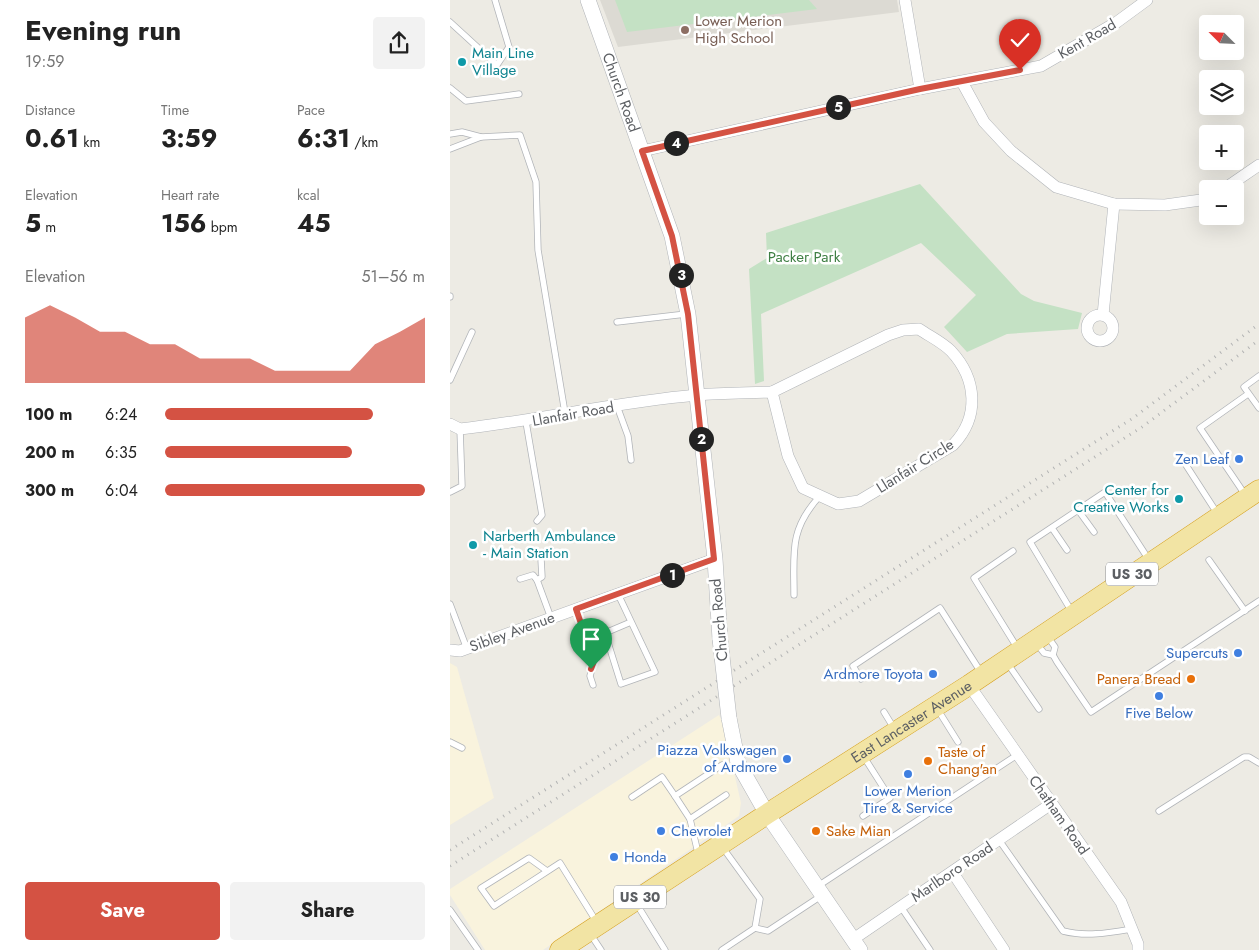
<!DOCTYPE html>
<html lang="en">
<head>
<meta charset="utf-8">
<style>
  :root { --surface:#fff; --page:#f2f2f2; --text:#222; --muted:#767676; --accent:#d45243 }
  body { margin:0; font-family:Jost,sans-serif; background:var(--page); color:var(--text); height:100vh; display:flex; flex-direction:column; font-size:19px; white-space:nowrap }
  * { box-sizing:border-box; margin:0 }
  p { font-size:16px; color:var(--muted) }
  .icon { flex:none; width:28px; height:28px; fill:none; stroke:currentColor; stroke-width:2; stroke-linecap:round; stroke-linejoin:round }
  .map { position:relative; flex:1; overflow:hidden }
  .panel { display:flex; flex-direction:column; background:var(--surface); width:450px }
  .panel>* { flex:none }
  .needle { width:32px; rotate:294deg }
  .buttons { position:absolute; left:749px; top:15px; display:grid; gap:10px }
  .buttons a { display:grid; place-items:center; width:45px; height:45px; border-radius:5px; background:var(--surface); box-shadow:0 5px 20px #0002; font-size:25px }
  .pin { position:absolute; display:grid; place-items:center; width:42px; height:42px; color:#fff; margin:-51px -21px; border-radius:50% 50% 50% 0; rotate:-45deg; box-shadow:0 0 5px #0007 }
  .pin .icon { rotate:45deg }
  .km { position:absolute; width:25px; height:25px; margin:-12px; border-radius:50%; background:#222; color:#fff; font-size:14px; line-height:25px; text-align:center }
  .round { display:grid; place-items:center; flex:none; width:52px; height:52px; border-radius:5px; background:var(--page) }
  .headline { display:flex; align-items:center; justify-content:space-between; height:85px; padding:0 25px }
  h1 { font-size:28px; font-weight:700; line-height:38px }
  .stats { display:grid; grid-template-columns:repeat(3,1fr); gap:8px; height:85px; padding:5px 25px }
  .stats div { display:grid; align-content:center }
  .stats b { font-size:25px; font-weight:700 }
  .stats small { font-size:14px; font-weight:400 }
  .stats p { font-size:14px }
  .chart { height:140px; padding:10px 25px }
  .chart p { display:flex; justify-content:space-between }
  .chart svg { width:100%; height:90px; margin-top:5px; fill:var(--accent); opacity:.7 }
  .button { display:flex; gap:10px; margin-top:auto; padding:10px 25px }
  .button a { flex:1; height:58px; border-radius:5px; background:var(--accent); color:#fff; font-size:20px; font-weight:700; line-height:58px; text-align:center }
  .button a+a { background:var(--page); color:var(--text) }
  ul { padding:0 25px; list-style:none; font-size:16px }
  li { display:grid; grid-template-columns:80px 60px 1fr; align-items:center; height:38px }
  li i { height:12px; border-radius:6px; background:var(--accent) }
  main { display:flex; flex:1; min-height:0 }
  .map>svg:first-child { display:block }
  .commercial { fill:#f9f3dd }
  .education { fill:#dcdad3 }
  .green { fill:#c4e1c4 }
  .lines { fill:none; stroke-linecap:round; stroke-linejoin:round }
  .service-casing { stroke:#b1b4b8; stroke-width:7 }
  .minor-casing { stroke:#b1b4b8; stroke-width:12 }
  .tertiary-casing { stroke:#b1b4b8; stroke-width:16 }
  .trunk-casing { stroke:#d59f1c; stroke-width:21 }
  .service { stroke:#fff; stroke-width:5.5 }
  .minor { stroke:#fff; stroke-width:11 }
  .tertiary { stroke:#fff; stroke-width:15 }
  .trunk { stroke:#f2e4a4; stroke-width:20 }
  .rail { stroke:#b2b3b3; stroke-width:3; stroke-dasharray:1 6; stroke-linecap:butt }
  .tertiary-bridge-casing { stroke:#b1b4b8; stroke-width:16; stroke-linecap:butt }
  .tertiary-bridge { stroke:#fff; stroke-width:15 }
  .route-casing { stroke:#fff; stroke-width:10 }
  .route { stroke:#d45243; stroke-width:6 }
  .education-dot { fill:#8d6e63; stroke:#fff; stroke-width:2 }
  .culture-dot { fill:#0f9aa8; stroke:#fff; stroke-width:2 }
  .shop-dot { fill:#3f7fe0; stroke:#fff; stroke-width:2 }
  .food-dot { fill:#e8710a; stroke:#fff; stroke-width:2 }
  .labels { text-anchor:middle; stroke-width:5; stroke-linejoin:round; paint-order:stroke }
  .shield { fill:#fff; stroke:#8d8f92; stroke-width:1 }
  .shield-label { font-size:14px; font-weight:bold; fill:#5c5f63 }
  .education-label { font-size:15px; fill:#785e54; stroke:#fff; text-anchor:start }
  .street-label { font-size:15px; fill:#5c5f63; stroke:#fff }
  .culture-label { font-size:15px; fill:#0d838f; stroke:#fff; text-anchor:start }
  .park-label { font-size:15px; fill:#3f7f44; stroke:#fff }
  .shop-label { font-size:15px; fill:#366cbe; stroke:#fff; text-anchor:end }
  .food-label { font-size:15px; fill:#c56008; stroke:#fff; text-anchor:start }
</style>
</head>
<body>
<main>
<section class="panel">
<div class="headline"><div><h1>Evening run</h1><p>19:59</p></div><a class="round"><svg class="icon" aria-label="share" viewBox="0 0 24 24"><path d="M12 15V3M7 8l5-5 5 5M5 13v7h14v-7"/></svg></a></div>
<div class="stats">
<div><p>Distance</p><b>0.61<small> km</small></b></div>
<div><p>Time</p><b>3:59</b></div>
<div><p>Pace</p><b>6:31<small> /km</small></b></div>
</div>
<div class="stats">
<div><p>Elevation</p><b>5<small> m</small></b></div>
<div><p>Heart rate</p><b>156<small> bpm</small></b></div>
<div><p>kcal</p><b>45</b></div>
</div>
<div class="chart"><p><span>Elevation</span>51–56 m</p>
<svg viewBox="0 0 160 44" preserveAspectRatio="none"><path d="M0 44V12L10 6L20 12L30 19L40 19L50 25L60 25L70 32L80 32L90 32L100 38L110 38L120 38L130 38L140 25L150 19L160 12V44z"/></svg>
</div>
<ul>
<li><b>100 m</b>6:24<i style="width:80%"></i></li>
<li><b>200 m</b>6:35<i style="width:72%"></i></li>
<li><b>300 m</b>6:04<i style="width:100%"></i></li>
</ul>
<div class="button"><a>Save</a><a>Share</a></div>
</section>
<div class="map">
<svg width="809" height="950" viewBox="0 0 809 950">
  <rect width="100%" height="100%" fill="#edebe4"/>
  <g class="commercial">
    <polygon points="0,663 7,667 44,798 0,825"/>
    <polygon points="269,715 273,724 291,803 289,816 93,950 35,950 0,895 0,889"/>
  </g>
  <polygon class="education" points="150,0 447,0 449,12 168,47"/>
  <g class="green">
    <polygon points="165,0 359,0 367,9 177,32"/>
    <polygon points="470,184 571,294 584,301 632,313 628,329 557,334 517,352 494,327 526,295 471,243 311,314 314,381 305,384 299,269 317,258 316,233"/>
  </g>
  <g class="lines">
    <g class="service-casing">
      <g id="service">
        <polyline points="0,22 47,65 59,47 45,0"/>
        <polyline points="0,88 16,101 69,94"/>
        <polyline points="0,134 12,132 31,137"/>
        <polyline points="0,149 31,137 70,135 86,182 88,250 115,413"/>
        <polyline points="0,296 0,297"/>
        <polyline points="167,322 236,314"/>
        <polyline points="809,376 794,387 809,408"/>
        <polyline points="0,380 22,332"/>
        <polyline points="167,406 178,436 181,460"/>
        <polyline points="76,422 92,515 87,521"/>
        <polyline points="734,462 767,513"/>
        <polyline points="0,492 12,486 10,429"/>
        <polyline points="796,496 750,428 798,394"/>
        <polyline points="628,510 644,532"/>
        <polyline points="602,528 617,550"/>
        <polyline points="563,551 524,578 568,649"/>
        <polyline points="759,560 795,611"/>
        <polyline points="70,579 83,575 87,580 101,618"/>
        <polyline points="87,580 92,577 91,559"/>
        <polyline points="168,594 205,672 171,684 155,633 181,622"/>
        <path d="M344 595C344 553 339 530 369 497"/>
        <polyline points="0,604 17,649"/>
        <polyline points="126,609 144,661 140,676 143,685"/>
        <polyline points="622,612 580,542 655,492 699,560"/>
        <polyline points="598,637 605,647 603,655 607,662 641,712 809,601"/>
        <polyline points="587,644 594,653 603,655"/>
        <polyline points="558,664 589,709"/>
        <polyline points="411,679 403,666 490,608 532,674"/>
        <polyline points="488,710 508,742"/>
        <polyline points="434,712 445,730"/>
        <polyline points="0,742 12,748"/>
        <polyline points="182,797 212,777 225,796"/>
        <polyline points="709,811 794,757 799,757 809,763"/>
        <polyline points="413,816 440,798 414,757"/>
        <polyline points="240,819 225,796 272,765"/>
        <path d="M549 840 613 931C636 937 658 933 682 929"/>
        <polyline points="248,853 240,819 276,795"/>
        <polyline points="97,871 79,858 31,888 44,906 110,863 146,921"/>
        <polyline points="368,886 567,755"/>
        <polyline points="186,903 215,950"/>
        <polyline points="451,907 480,950"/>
        <polyline points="0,910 28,950"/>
        <polyline points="305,928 318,931 371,896"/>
        <polyline points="141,935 151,950"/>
        <polyline points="272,950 305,928 310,899 273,848"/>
      </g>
    </g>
    <g class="minor-casing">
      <g id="minor">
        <polyline points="455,0 470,89"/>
        <polyline points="512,82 534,122 561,151 606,187 664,204 715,205 758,199"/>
        <polyline points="192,151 470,89 591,66 667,22 697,0"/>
        <polyline points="774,189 809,165"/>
        <circle cx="650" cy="328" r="13"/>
        <polyline points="653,315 664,204"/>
        <path d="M469 329C479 336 492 342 501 351 527 379 530 417 503 445L409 501 388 504 353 488 338 456 322 392 438 335 453 330Z"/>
        <path d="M0 424 10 429C89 420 167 402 247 395 272 393 297 393 322 392"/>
        <polyline points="0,650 10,651 265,559"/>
        <polyline points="519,685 671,902 688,944 688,950"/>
        <polyline points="503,873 554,950"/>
        <polyline points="402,940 601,804"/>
      </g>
    </g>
    <g class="tertiary-casing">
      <g id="tertiary">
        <path id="s1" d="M138 0 222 236 238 314 265 559 270 639"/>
        <polyline points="279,718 288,763 317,814 410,950"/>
      </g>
    </g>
    <g class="trunk-casing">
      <g id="trunk">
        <path id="s2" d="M110 950 317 814 519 685 809 490"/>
      </g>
    </g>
    <use href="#service" class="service"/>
    <use href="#minor" class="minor"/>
    <use href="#tertiary" class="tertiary"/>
    <use href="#trunk" class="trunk"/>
    <g class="rail">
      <polyline points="0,850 683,418 809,324"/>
      <polyline points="0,866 692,427 809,340"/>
    </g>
    <g class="tertiary-bridge-casing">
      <polyline id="tertiary-bridge" points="270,639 279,718"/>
    </g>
    <use href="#tertiary-bridge" class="tertiary-bridge"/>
  </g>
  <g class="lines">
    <g class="route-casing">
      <polyline id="route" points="141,669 144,661 126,609 264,559 238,314 222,236 192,151 470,89 570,70"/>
    </g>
    <use href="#route" class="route"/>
  </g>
  <circle class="education-dot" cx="235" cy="30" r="5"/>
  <g class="culture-dot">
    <circle cx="12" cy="62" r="5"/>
    <circle cx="729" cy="499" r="5"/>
    <circle cx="23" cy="545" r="5"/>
  </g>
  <g class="shop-dot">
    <circle cx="789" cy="459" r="5"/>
    <circle cx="788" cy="653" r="5"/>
    <circle cx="483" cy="674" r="5"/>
    <circle cx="709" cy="696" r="5"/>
    <circle cx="337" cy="759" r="5"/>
    <circle cx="458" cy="774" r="5"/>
    <circle cx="211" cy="831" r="5"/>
    <circle cx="164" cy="857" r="5"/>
  </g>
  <g class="food-dot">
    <circle cx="741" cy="679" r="5"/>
    <circle cx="478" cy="761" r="5"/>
    <circle cx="366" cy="831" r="5"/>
  </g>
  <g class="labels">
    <g class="shield">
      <rect x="656" y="562.5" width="52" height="23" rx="4"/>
      <rect x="164" y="885.5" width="52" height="23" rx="4"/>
    </g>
    <g class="shield-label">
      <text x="682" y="579">US 30</text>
      <text x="190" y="902">US 30</text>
    </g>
    <g class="education-label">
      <text x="245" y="26">Lower Merion<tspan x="245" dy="17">High School</tspan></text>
    </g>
    <g class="street-label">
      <text transform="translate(637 39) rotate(-30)" y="5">Kent Road</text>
      <text dy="5" stroke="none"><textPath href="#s1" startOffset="98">Church Road</textPath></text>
      <text transform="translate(123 414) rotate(-10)" y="5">Llanfair Road</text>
      <text transform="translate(465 466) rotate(-32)" y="5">Llanfair Circle</text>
      <text transform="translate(269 620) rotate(-95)" y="5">Church Road</text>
      <text transform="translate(62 632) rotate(-20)" y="5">Sibley Avenue</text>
      <text dy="5" stroke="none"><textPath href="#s2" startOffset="419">East Lancaster Avenue</textPath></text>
      <text transform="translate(609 815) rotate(55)" y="5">Chatham Road</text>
      <text transform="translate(502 872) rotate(-34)" y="5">Marlboro Road</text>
    </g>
    <g class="culture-label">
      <text x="22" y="58">Main Line<tspan x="22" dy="17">Village</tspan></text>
      <text x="719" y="495" text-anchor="end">Center for<tspan x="719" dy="17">Creative Works</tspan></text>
      <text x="33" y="541">Narberth Ambulance<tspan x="33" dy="17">- Main Station</tspan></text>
    </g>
    <g class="park-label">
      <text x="354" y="262">Packer Park</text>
    </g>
    <g class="shop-label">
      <text x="779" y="464">Zen Leaf</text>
      <text x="778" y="658">Supercuts</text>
      <text x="473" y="679">Ardmore Toyota</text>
      <text x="709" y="718" text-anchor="middle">Five Below</text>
      <text x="327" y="755">Piazza Volkswagen<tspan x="327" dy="17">of Ardmore</tspan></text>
      <text x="458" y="796" text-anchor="middle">Lower Merion<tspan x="458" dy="17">Tire &amp; Service</tspan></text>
      <text x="221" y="836" text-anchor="start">Chevrolet</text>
      <text x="174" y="862" text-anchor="start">Honda</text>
    </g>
    <g class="food-label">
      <text x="731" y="684" text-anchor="end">Panera Bread</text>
      <text x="488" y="757">Taste of<tspan x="488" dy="17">Chang'an</tspan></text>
      <text x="376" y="836">Sake Mian</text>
    </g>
  </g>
</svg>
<div class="buttons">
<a><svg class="needle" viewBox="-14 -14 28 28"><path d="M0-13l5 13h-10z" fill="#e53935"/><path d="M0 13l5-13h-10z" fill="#767676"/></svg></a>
<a><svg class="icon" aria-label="layers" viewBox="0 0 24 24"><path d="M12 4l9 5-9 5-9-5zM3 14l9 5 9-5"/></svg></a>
<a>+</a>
<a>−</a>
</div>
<div class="pin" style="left:141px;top:669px;background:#1e9e55"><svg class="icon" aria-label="arrive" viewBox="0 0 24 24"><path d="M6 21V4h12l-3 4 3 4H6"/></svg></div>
<div class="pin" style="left:570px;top:70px;background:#d93025"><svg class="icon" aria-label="check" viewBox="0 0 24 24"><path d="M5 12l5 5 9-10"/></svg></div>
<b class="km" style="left:222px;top:575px">1</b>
<b class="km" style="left:251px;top:439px">2</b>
<b class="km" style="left:231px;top:275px">3</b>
<b class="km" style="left:226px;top:143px">4</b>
<b class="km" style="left:388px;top:107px">5</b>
</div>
</main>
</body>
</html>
